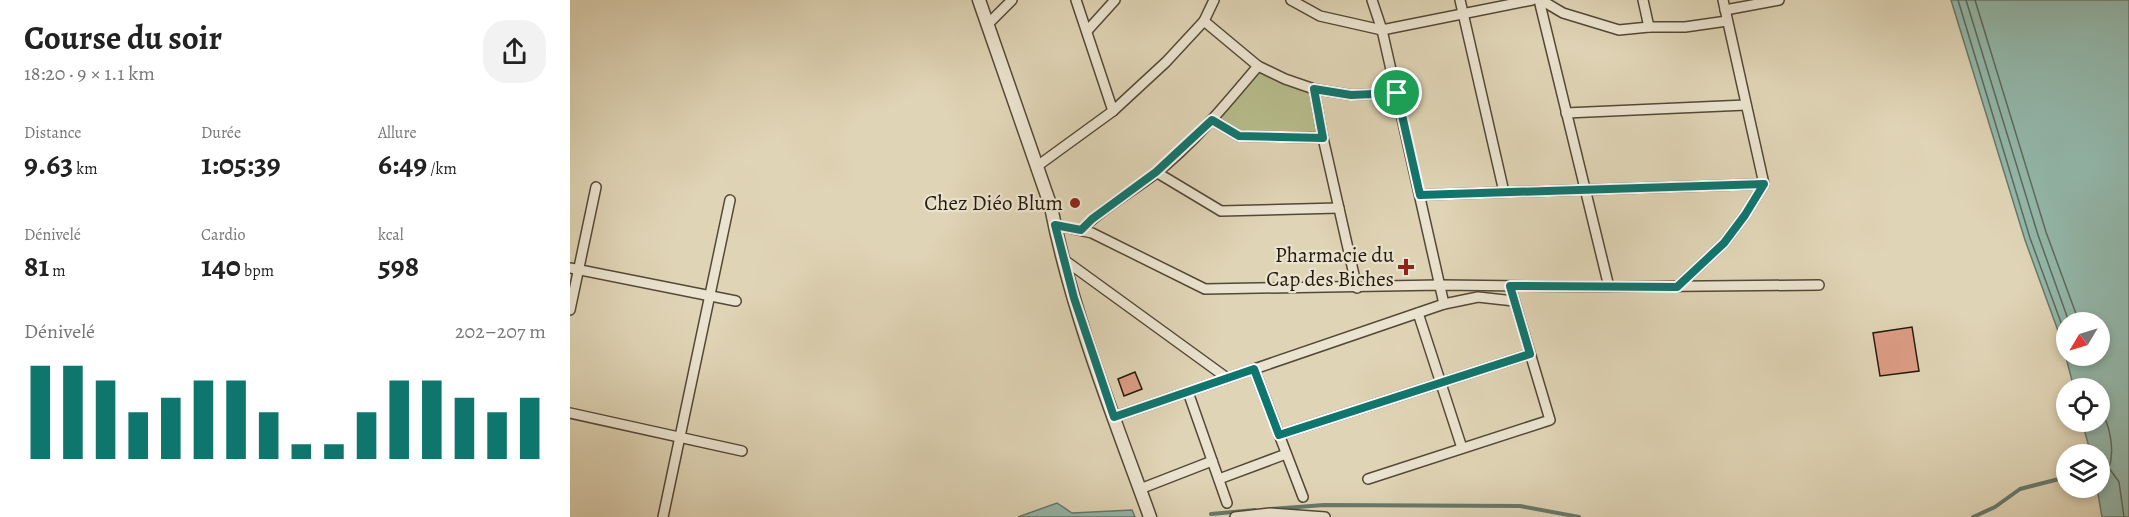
<!DOCTYPE html>
<html lang="fr">
<head>
<meta charset="utf-8">
<style>
  :root { --surface:#fff; --page:#f2f2f2; --text:#222; --muted:#767676; --accent:#0f766e }
  body { margin:0; font-family:Alegreya,serif; background:var(--page); color:var(--text); height:100vh; display:flex; flex-direction:column; font-size:22px; white-space:nowrap }
  * { box-sizing:border-box; margin:0 }
  p { font-size:20px; color:var(--muted) }
  .icon { flex:none; width:33px; height:33px; fill:none; stroke:currentColor; stroke-width:2; stroke-linecap:round; stroke-linejoin:round }
  .map { position:relative; flex:1; overflow:hidden }
  .side { display:flex; flex-direction:column; background:var(--surface); width:570px }
  .side>* { flex:none }
  .needle { width:39px; rotate:232deg }
  .fabs { position:absolute; left:1486px; top:312px; display:grid; gap:12px }
  .fabs a { display:grid; place-items:center; width:54px; height:54px; border-radius:50%; background:var(--surface); box-shadow:0 3px 9px #0003; font-size:30px }
  .pin { position:absolute; display:grid; place-items:center; width:51px; height:51px; color:#fff; margin:-26px; border:3px solid #fff; border-radius:50%; box-shadow:0 2px 6px #0007 }
  .round { display:grid; place-items:center; flex:none; width:63px; height:63px; border-radius:24px; background:var(--page) }
  .summary { display:flex; align-items:center; justify-content:space-between; height:102px; padding:0 24px }
  h1 { font-size:33px; font-weight:600; line-height:45px }
  .stats { display:grid; grid-template-columns:repeat(3,1fr); gap:9px; height:102px; padding:6px 24px }
  .stats div { display:grid; align-content:center }
  .stats b { font-size:30px; font-weight:600 }
  .stats small { font-size:16px; font-weight:400 }
  .stats p { font-size:16px }
  .chart { height:168px; padding:12px 24px }
  .chart p { display:flex; justify-content:space-between }
  .chart svg { width:100%; height:108px; margin-top:6px; stroke:var(--accent); stroke-width:6 }
  main { display:flex; flex:1; min-height:0 }
  .map>svg:first-child { display:block }
  .green { fill:#b6bc8b; stroke:#6e6b4b; stroke-width:1.5 }
  .water { fill:#93b8ab; stroke:#67796b; stroke-width:1.5; fill-rule:evenodd }
  .lines { fill:none; stroke-linecap:round; stroke-linejoin:round }
  .shore { stroke:#5c695b; stroke-width:1.5 }
  .stream { stroke:#67796b; stroke-width:4 }
  .building { fill:#dc9d85; stroke:#251a0b; stroke-width:1.5 }
  .minor-casing { stroke:#544836; stroke-width:12 }
  .tertiary-casing { stroke:#544836; stroke-width:15 }
  .minor { stroke:#eae3cf; stroke-width:9 }
  .tertiary { stroke:#eae3cf; stroke-width:12 }
  .route-casing { stroke:#fff; stroke-width:12 }
  .route { stroke:#0f766e; stroke-width:8 }
  .poi-dot { fill:#8f2418; stroke:#eae3cf; stroke-width:2 }
  .labels { text-anchor:middle; stroke-width:4.5; stroke-linejoin:round; paint-order:stroke }
  .poi-label { font-size:21px; fill:#251a0b; stroke:#eae3cf; text-anchor:end }
</style>
</head>
<body>
<main>
<section class="side">
<div class="summary"><div><h1>Course du soir</h1><p>18:20 · 9 × 1.1 km</p></div><a class="round"><svg class="icon" aria-label="share" viewBox="0 0 24 24"><path d="M12 15V3M7 8l5-5 5 5M5 13v7h14v-7"/></svg></a></div>
<div class="stats">
<div><p>Distance</p><b>9.63<small> km</small></b></div>
<div><p>Durée</p><b>1:05:39</b></div>
<div><p>Allure</p><b>6:49<small> /km</small></b></div>
</div>
<div class="stats">
<div><p>Dénivelé</p><b>81<small> m</small></b></div>
<div><p>Cardio</p><b>140<small> bpm</small></b></div>
<div><p>kcal</p><b>598</b></div>
</div>
<div class="chart"><p><span>Dénivelé</span>202–207 m</p>
<svg viewBox="0 0 160 44" preserveAspectRatio="none"><path d="M5 44V6M15 44V6M25 44V12M35 44V25M45 44V19M55 44V12M65 44V12M75 44V25M85 44V38M95 44V38M105 44V25M115 44V12M125 44V12M135 44V19M145 44V25M155 44V19"/></svg>
</div>
</section>
<div class="map">
<svg width="1559" height="517" viewBox="0 0 1559 517">
  <rect width="100%" height="100%" fill="#dfd4b5"/>
  <filter id="stains"><feTurbulence type="fractalNoise" baseFrequency=".00333" numOctaves="4"/><feColorMatrix values="0 0 0 0 .2 0 0 0 0 .09 0 0 0 0 .02 0 0 0 .5 -.17"/></filter>
  <radialGradient id="worn" r=".72"><stop offset=".6" stop-color="#630" stop-opacity="0"/><stop offset="1" stop-color="#630" stop-opacity=".3"/></radialGradient>
  <polygon class="green" points="688,68 745,92 751,132 670,133 644,120"/>
  <g class="water">
    <path d="M1381 0H1559V517H1532L1527 488H1530V454H1521L1512 422H1530V388H1504L1491 339 1455 240ZM1497 322H1530V356H1497Z"/>
    <polygon points="487,503 502,513 562,510 565,517 448,517"/>
  </g>
  <g class="lines">
    <g class="shore">
      <polyline points="1388,0 1460,238 1497,339"/>
      <polyline points="1396,0 1468,235 1499,322"/>
      <polyline points="1405,0 1476,232 1509,322"/>
      <path d="M1530 409C1540 425 1545 450 1539 468L1549 482 1554 517"/>
    </g>
    <g class="stream">
      <polyline points="701,509 754,505 950,506 1009,517"/>
      <polyline points="641,514 685,510"/>
      <polyline points="1403,517 1425,507 1450,489 1497,477"/>
    </g>
  </g>
  <g class="building">
    <polygon points="1342,327 1349,371 1310,376 1303,333"/>
    <polygon points="565,372 572,389 554,396 548,379"/>
  </g>
  <g class="lines">
    <g class="minor-casing">
      <g id="minor">
        <polyline points="506,0 543,111"/>
        <polyline points="721,0 750,16 812,30 962,0"/>
        <polyline points="802,0 812,30 874,304"/>
        <polyline points="890,0 934,192"/>
        <polyline points="969,0 1039,287"/>
        <polyline points="971,0 993,13 1049,30 1079,27 1115,27 1157,21"/>
        <polyline points="1073,0 1079,27"/>
        <polyline points="1155,10 1209,0"/>
        <polyline points="634,21 688,66 715,79 744,89 781,95 827,93"/>
        <polyline points="417,25 442,0"/>
        <polyline points="517,31 545,0"/>
        <polyline points="744,89 753,138 787,288"/>
        <polyline points="996,113 1176,105"/>
        <polyline points="642,120 669,136 753,138"/>
        <polyline points="466,167 543,111 596,62 634,21 644,0"/>
        <polyline points="586,172 651,211 769,208"/>
        <polyline points="850,195 1194,184"/>
        <polyline points="485,225 522,233 635,289 870,285 1039,287 1249,285"/>
        <path d="M511 230C533 208 560 193 585 174 624 143 656 104 688 66"/>
        <polyline points="493,259 657,378"/>
        <polyline points="0,268 166,301"/>
        <polyline points="1107,287 1154,243 1175,215 1194,184 1153,0"/>
        <polyline points="0,310 26,187"/>
        <polyline points="848,313 892,448"/>
        <polyline points="684,369 733,497"/>
        <polyline points="618,392 657,503"/>
        <polyline points="0,413 172,451"/>
        <polyline points="544,417 874,304 908,297 944,301"/>
        <polyline points="709,435 960,354"/>
        <polyline points="649,479 716,454"/>
        <polyline points="798,479 980,420 940,286"/>
        <polyline points="570,489 642,461"/>
        <polyline points="93,517 160,200"/>
        <polyline points="665,517 700,513 755,517"/>
      </g>
    </g>
    <g class="tertiary-casing">
      <path id="tertiary" d="M409 0 481 207C502 313 543 415 580 517"/>
    </g>
    <use href="#minor" class="minor"/>
    <use href="#tertiary" class="tertiary"/>
  </g>
  <g class="lines">
    <g class="route-casing">
      <polygon id="route" points="744,89 781,95 827,93 850,195 1194,184 1175,215 1154,243 1107,287 940,286 960,354 709,435 684,369 544,417 504,298 485,225 511,230 522,219 586,172 642,120 669,136 753,138"/>
    </g>
    <use href="#route" class="route"/>
  </g>
  <g class="poi-dot">
    <circle cx="505" cy="203" r="6"/>
    <path d="M833 258h6v6h6v6h-6v6h-6v-6h-6v-6h6z"/>
  </g>
  <g class="labels">
    <g class="poi-label">
      <text x="493" y="210">Chez Diéo Blum</text>
      <text x="824" y="262">Pharmacie du<tspan x="824" dy="24">Cap des Biches</tspan></text>
    </g>
  </g>
  <rect width="100%" height="100%" filter="url(#stains)"/>
  <rect width="100%" height="100%" fill="url(#worn)"/>
</svg>
<div class="fabs">
<a><svg class="needle" viewBox="-14 -14 28 28"><path d="M0-13l5 13h-10z" fill="#e53935"/><path d="M0 13l5-13h-10z" fill="#767676"/></svg></a>
<a><svg class="icon" aria-label="locate" viewBox="0 0 24 24"><circle cx="12" cy="12" r="6"/><path d="M12 2v4M12 18v4M2 12h4M18 12h4"/></svg></a>
<a><svg class="icon" aria-label="layers" viewBox="0 0 24 24"><path d="M12 4l9 5-9 5-9-5zM3 14l9 5 9-5"/></svg></a>
</div>
<div class="pin" style="left:827px;top:93px;background:#1e9e55"><svg class="icon" aria-label="arrive" viewBox="0 0 24 24"><path d="M6 21V4h12l-3 4 3 4H6"/></svg></div>
</div>
</main>
</body>
</html>
